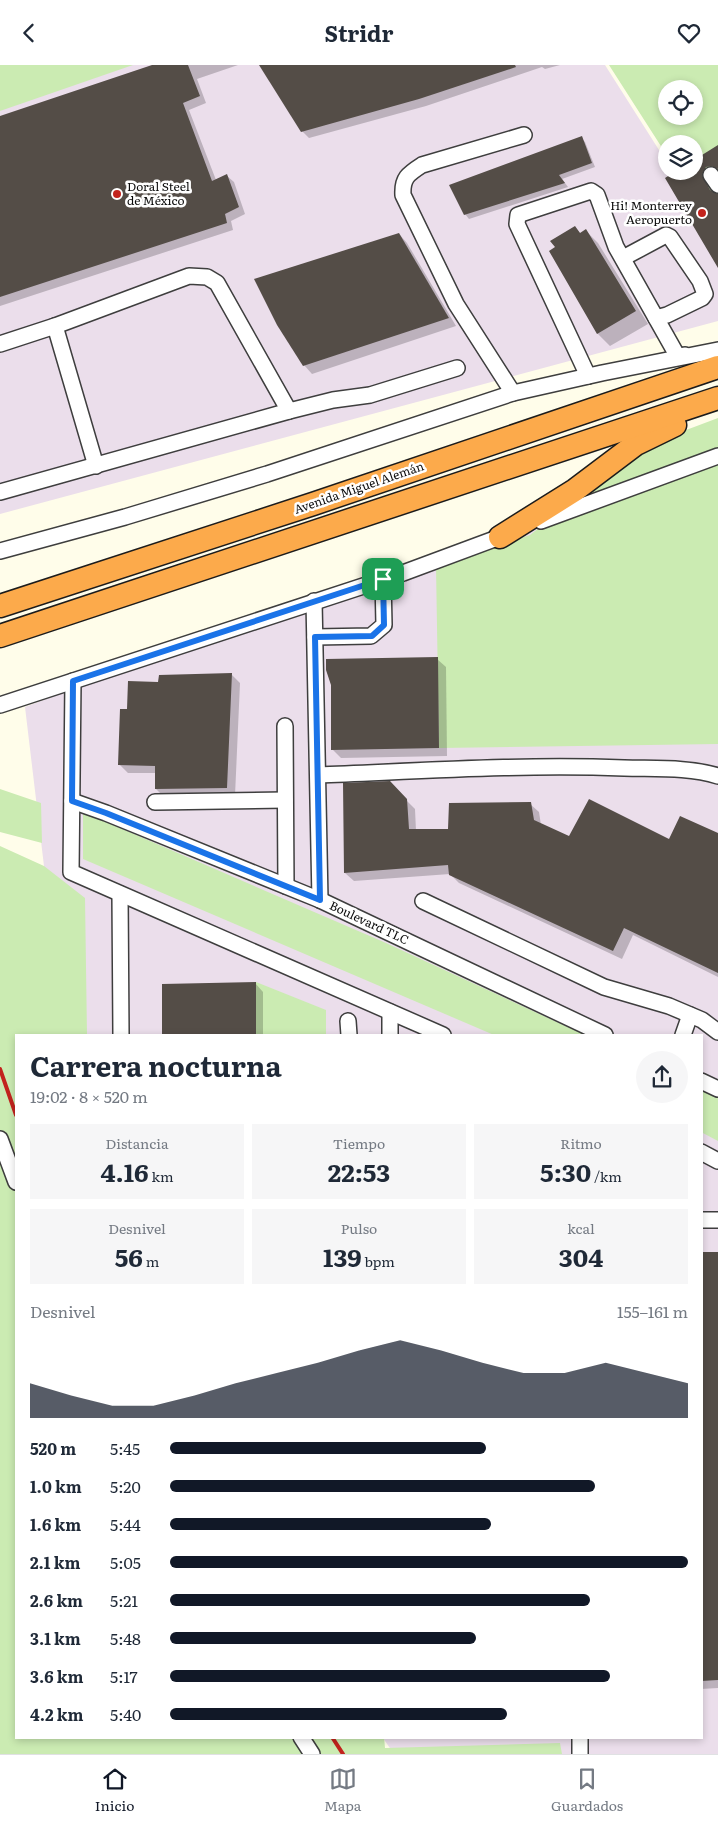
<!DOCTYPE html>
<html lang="es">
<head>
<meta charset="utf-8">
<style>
  :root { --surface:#fff; --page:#f6f6f7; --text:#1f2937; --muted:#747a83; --line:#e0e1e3; --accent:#111827 }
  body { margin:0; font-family:Literata,serif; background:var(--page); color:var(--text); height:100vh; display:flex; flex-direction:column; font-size:19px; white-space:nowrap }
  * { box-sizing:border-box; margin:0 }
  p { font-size:16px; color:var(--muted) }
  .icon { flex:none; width:28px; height:28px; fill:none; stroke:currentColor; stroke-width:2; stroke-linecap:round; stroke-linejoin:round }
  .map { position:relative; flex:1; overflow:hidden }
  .panel { position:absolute; left:15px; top:969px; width:688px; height:705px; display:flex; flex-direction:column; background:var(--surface); border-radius:0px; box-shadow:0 2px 8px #0003 }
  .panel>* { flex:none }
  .fabs { position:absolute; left:658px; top:15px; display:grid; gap:10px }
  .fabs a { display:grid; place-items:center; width:45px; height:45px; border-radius:50%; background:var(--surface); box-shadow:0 2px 8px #0003; font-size:25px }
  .pin { position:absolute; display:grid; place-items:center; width:42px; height:42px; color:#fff; margin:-21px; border-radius:10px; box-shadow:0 2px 8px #0006 }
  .round { display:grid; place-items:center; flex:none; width:52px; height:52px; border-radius:26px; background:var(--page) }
  .overview { display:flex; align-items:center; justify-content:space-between; height:85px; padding:0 15px }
  h1 { font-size:28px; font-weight:700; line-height:38px }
  .figures { display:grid; grid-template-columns:repeat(3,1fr); gap:8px; height:85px; padding:5px 15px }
  .figures div { display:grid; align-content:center; border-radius:0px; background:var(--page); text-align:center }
  .figures b { font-size:25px; font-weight:700 }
  .figures small { font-size:14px; font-weight:400 }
  .figures p { font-size:14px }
  .chart { height:140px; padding:10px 15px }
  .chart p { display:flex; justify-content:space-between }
  .chart svg { width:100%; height:90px; margin-top:5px; fill:var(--accent); opacity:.7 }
  ul { padding:0 15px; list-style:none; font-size:16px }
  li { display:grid; grid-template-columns:80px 60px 1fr; align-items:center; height:38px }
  li i { height:12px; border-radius:6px; background:var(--accent) }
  header { display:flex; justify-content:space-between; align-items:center; height:65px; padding:0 15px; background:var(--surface); font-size:22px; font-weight:700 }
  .tab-bar { display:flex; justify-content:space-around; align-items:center; height:70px; border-top:1px solid var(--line); background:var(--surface); font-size:14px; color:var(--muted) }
  .tab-bar a { display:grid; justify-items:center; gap:2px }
  .tab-bar .current { color:var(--accent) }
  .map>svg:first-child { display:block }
  .industrial { fill:#ebdeeb }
  .green { fill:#cbebb2; fill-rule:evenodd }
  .shadow { fill:#0003; fill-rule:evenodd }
  .building { fill:#544d47 }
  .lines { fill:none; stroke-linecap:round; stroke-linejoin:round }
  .minor-casing { stroke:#3e3e3e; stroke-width:18 }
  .highway-casing { stroke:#1c1c1c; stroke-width:25 }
  .minor { stroke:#fff; stroke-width:15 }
  .highway { stroke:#fcaa4b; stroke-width:22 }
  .rail { stroke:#c2231d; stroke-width:4 }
  .route-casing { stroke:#fff; stroke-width:10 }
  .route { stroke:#1a73e8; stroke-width:6 }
  .poi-dot { fill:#c2231d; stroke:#fff; stroke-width:2 }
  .labels { text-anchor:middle; stroke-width:5; stroke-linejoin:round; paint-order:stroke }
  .poi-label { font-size:12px; fill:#0b0b0b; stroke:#fff; text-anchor:start }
  .street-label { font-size:12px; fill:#0b0b0b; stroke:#fff }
</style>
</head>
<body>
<header><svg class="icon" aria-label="back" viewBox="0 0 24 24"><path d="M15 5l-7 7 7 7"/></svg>Stridr<svg class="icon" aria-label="heart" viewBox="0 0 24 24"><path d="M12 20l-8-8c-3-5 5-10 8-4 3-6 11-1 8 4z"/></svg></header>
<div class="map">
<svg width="718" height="1689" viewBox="0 0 718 1689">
  <rect width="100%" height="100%" fill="#fffdea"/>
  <g class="industrial">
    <polygon points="122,0 605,0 666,96 666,106 673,106 718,177 718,256 0,449 0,42"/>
    <polygon points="718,382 718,1689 394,1689 383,1673 701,1672 701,970 45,970 44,801 25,642"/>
  </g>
  <g class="green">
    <polygon points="0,0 133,0 0,46"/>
    <path d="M609 0H718V170L694 106V79H666V89ZM666 24H694V51H666Z"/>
    <polygon points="718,353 718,679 439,683 436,501 530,470 641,382"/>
    <polygon points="0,724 41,738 42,778 0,767"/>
    <polygon points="83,747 386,878 585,970 494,970 83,794"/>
    <polygon points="0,781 44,801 85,833 87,970 16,970 16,1672 384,1672 385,1683 560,1678 562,1689 0,1689"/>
    <polygon points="256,917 326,945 326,970 256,970"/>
    <polygon points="701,1024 718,1031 718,1076 701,1067"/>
  </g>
  <g class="shadow">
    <polygon points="156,0 238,0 197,14 206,38 189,45 216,115 227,111 234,117 245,149 231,156 233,165 0,241 0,52"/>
    <polygon points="261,0 560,0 545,4 542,2 426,41 309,73 302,66"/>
    <polygon points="581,73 585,77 595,102 562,114 568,122 469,154 465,149"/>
    <path d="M718 82V110L710 115 711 125 715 130 718 129V200L694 106V97ZM704 102H708L699 112Z"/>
    <polygon points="575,163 581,169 586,166 598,178 648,259 610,281 598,269 551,186 556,183"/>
    <polygon points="399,169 407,178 456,261 312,309 304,300"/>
    <polygon points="437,594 446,602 447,691 341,693 332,684"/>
    <polygon points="231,609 240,618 235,731 164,732 156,724 156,708 128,708 119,699 128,645 159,619"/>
    <polygon points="389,718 415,744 416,766 449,765 530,739 539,747 541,760 570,772 669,776 718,770 718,912 633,870 622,894 459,818 450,809 354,816 345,808"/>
    <polygon points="255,918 263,927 263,970 163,970"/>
    <polygon points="701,1188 718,1188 718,1623 701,1624"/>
  </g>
  <g class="building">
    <polygon points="152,0 188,0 200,31 183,38 212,116 227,109 239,142 225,149 227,158 0,232 0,51"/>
    <polygon points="259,0 515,0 516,2 419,34 301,67"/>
    <polygon points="582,71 592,98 559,110 565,118 464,150 449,120"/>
    <polygon points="718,80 718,104 711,101 706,102 702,110 710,125 718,129 718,203 665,113 676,106 694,106 694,95"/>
    <polygon points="575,161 580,168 586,164 636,246 597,269 549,186 555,182 550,176"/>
    <polygon points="399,168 449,253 303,301 277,260 254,214"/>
    <polygon points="438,592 439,683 331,685 331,620 326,605 326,594"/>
    <polygon points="232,608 227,723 155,724 155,701 118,700 120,644 127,644 128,616 158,617 159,610"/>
    <polygon points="390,716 407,734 409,764 448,764 449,738 531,737 534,755 569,771 589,734 669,774 680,751 718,768 718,908 624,863 613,886 449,810 448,800 344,808 343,718"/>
    <polygon points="256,917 256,970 162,970 162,919"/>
    <polygon points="701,1187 718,1187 718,1615 701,1616"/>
  </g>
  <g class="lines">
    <g class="minor-casing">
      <g id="minor">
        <polyline points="711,110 718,120"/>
        <polyline points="623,193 666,170 670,172 700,216 705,229 702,233 667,250 656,253"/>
        <polyline points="55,261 96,401"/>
        <polyline points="0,279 55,261 189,211 207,212 217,218 289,346"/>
        <polyline points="588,311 517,159 518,150 591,126 597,130 616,182 678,292 685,290"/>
        <path d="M513 328 456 239 403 130C402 113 408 109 422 100L524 70"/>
        <polyline points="0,427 289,346 333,335 370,330 457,303"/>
        <polyline points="541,456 718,391"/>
        <polyline points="0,486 125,452 267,409 513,328 602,308 718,285"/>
        <polyline points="314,536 320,835"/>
        <polyline points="315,572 371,571 384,560 383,514"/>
        <polyline points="73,616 71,807 443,970"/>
        <polyline points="0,640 403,508 508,469"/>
        <polyline points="285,661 286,821"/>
        <path d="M318 710C420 706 522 699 624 703 655 704 689 702 718 711"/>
        <polyline points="72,736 106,748 320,835 605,970"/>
        <polyline points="155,737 285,735"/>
        <polyline points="120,829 121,970"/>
        <polyline points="423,836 604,922 669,941 702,955 718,967"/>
        <polyline points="348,956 349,970"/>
        <polyline points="390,970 390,947"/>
        <polyline points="683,970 690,950"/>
        <polyline points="701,1016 718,1024"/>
        <polyline points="0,1074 16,1117"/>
        <polyline points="701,1087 718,1096"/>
        <polyline points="701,1155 718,1155"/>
        <polyline points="301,1672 312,1689"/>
        <polyline points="580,1672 580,1689"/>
      </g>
    </g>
    <g class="highway-casing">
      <g id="highway">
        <polyline points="500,472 575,425 636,379 675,360"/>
        <polyline points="0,541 313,439 718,302"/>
        <polyline points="0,571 718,333"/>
      </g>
    </g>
    <use href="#minor" class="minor"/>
    <use href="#highway" class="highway"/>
    <g class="rail">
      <polyline points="0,1004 16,1050"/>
      <polyline points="332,1672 343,1689"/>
    </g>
  </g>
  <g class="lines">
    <g class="route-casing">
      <polygon id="route" points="383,514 384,560 372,571 315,572 320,835 106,748 72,736 73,616"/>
    </g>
    <use href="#route" class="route"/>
  </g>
  <g class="poi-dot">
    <circle cx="117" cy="129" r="5"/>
    <circle cx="702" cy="148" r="5"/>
  </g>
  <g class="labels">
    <g class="poi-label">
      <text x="127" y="126">Doral Steel<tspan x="127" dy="14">de México</tspan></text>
      <text x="692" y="145" text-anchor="end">Hi! Monterrey<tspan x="692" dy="14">Aeropuerto</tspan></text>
    </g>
    <g class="street-label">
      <text transform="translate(359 423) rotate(-19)" y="4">Avenida Miguel Alemán</text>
      <text transform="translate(369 858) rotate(25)" y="4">Boulevard TLC</text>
    </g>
  </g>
</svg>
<div class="fabs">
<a><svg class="icon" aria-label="locate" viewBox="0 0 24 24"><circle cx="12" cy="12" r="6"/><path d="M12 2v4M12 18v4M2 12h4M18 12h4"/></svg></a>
<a><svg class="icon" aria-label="layers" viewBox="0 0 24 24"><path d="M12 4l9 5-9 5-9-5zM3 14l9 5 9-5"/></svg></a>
</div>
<div class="pin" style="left:383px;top:514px;background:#1e9e55"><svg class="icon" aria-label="arrive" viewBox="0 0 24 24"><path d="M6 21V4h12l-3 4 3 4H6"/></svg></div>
<section class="panel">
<div class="overview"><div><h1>Carrera nocturna</h1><p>19:02 · 8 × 520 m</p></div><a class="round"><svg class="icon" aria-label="share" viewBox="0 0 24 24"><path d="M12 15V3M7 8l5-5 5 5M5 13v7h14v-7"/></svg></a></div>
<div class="figures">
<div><p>Distancia</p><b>4.16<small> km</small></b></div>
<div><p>Tiempo</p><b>22:53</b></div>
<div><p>Ritmo</p><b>5:30<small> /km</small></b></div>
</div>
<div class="figures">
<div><p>Desnivel</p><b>56<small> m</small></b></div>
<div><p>Pulso</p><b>139<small> bpm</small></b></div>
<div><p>kcal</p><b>304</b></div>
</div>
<div class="chart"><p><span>Desnivel</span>155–161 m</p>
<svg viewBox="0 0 160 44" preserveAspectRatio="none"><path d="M0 44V27L10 33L20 38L30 38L40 33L50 27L60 22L70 17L80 11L90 6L100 11L110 17L120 22L130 22L140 17L150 22L160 27V44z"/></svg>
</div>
<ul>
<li><b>520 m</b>5:45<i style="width:61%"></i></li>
<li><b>1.0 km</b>5:20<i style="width:82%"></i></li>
<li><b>1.6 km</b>5:44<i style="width:62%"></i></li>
<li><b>2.1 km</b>5:05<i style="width:100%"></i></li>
<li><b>2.6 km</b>5:21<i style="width:81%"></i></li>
<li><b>3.1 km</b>5:48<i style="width:59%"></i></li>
<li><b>3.6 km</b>5:17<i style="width:85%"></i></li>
<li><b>4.2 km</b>5:40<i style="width:65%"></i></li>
</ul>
</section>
</div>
<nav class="tab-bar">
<a class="current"><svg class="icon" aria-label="home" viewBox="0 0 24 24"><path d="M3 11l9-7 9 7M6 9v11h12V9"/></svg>Inicio</a>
<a><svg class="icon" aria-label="map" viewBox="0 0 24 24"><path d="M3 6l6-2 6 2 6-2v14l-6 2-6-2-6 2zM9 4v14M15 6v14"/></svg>Mapa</a>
<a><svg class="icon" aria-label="saved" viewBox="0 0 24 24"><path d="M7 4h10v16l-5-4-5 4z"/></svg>Guardados</a>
</nav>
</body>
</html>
